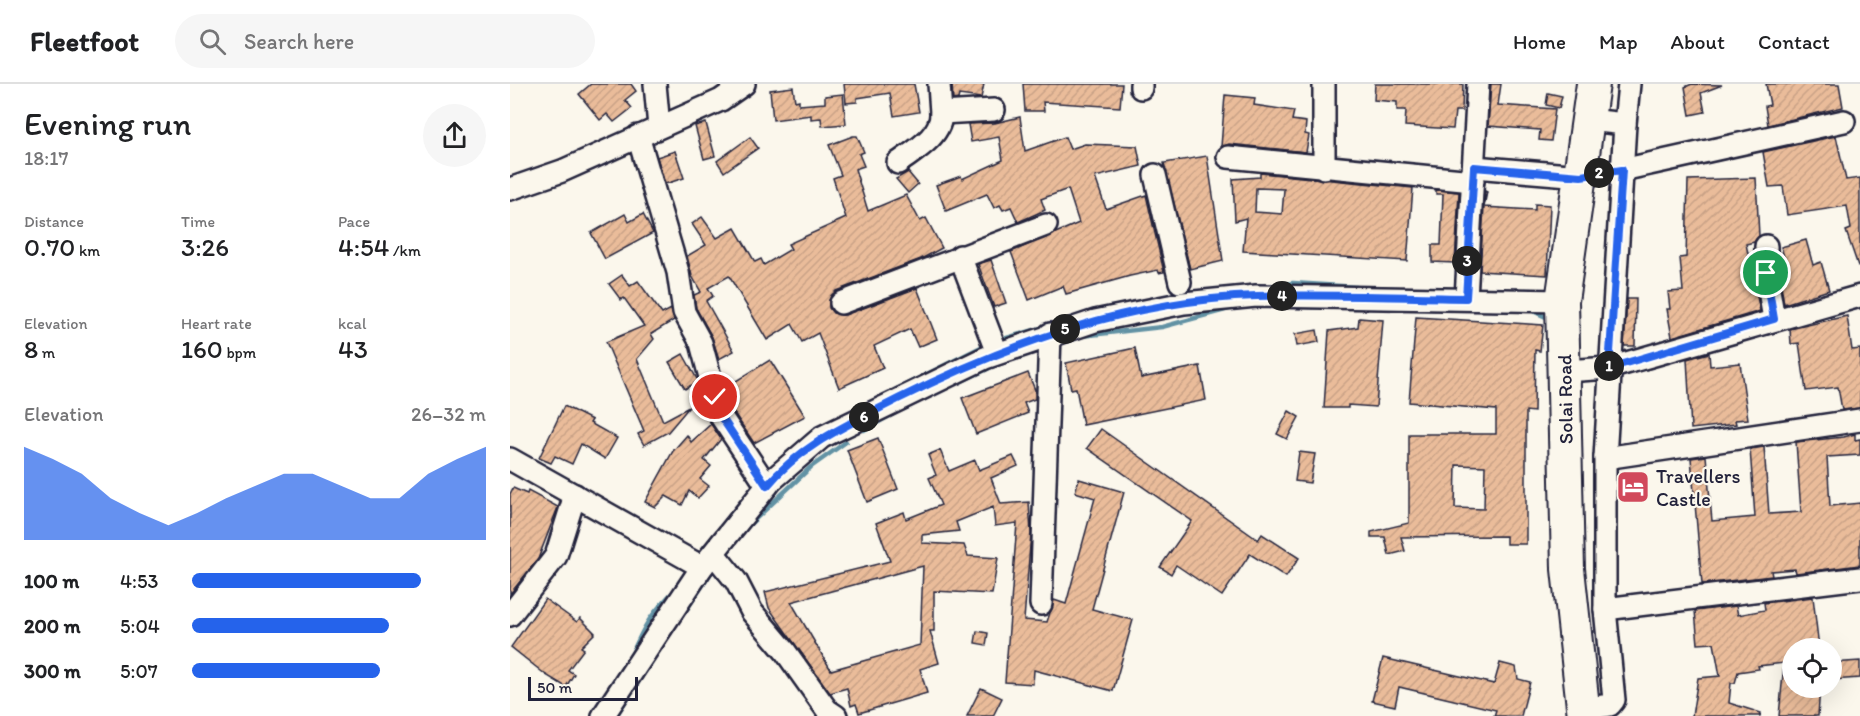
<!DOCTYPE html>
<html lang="en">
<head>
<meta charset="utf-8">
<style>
  :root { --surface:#fff; --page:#f6f6f6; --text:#202124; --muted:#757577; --line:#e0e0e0; --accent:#2563eb }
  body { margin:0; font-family:Itim,sans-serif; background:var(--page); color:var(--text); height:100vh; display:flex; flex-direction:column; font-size:22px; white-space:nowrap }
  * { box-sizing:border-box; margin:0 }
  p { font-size:20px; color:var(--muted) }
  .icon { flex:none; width:33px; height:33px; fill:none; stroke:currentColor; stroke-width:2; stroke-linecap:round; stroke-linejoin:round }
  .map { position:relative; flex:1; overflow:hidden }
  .details { display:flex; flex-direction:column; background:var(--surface); width:510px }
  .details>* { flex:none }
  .buttons { position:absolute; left:1272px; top:554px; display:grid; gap:12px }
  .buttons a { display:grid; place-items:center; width:60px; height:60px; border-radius:50%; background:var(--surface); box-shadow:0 6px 24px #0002; font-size:30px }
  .scale { position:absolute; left:18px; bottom:15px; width:110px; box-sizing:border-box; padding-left:6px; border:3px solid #22223b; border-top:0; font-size:16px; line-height:21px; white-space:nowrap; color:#22223b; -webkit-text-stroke:4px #fbf7ec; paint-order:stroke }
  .pin { position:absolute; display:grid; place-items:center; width:51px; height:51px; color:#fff; margin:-26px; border:3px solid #fff; border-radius:50%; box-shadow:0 2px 6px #0007 }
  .km { position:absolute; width:30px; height:30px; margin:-15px; border-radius:50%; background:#222; color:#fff; font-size:16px; line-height:30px; text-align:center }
  .round { display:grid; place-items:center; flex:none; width:63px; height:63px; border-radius:32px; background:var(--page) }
  .overview { display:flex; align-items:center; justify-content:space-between; height:102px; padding:0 24px }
  h1 { font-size:33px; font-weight:600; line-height:45px }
  .figures { display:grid; grid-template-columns:repeat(3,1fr); gap:9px; height:102px; padding:6px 24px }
  .figures div { display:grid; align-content:center }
  .figures b { font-size:26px; font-weight:600 }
  .figures small { font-size:16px; font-weight:400 }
  .figures p { font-size:16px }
  .chart { height:168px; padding:12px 24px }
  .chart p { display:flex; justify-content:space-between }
  .chart svg { width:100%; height:108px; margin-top:6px; fill:var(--accent); opacity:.7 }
  ul { padding:0 24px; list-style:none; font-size:20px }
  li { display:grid; grid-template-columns:96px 72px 1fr; align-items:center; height:45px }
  li i { height:15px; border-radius:8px; background:var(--accent) }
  header { display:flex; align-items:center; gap:36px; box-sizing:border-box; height:84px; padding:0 30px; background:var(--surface); border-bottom:2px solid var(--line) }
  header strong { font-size:28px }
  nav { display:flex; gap:33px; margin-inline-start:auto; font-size:21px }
  .search { width:420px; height:54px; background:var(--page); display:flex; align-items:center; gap:15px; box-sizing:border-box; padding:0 21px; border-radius:33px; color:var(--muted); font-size:22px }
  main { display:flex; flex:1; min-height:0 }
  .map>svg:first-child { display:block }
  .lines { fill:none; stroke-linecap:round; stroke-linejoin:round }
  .stream { stroke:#6292a4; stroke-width:4.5 }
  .building { fill:url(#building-hatch); stroke:#22223b; stroke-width:1.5; fill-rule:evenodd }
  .minor-casing { stroke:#22223b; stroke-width:26 }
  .highway-casing { stroke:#22223b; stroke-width:36 }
  .minor { stroke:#fbf7ec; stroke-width:21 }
  .highway { stroke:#fbf7ec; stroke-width:32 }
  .route-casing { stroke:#fff; stroke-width:12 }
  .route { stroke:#2563eb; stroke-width:8 }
  .labels { text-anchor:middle; stroke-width:4.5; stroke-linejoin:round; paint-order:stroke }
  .street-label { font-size:20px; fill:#22223b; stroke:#fbf7ec }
  .poi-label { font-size:20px; fill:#22223b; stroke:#fbf7ec; text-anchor:start }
</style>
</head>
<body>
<header>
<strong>Fleetfoot</strong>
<div class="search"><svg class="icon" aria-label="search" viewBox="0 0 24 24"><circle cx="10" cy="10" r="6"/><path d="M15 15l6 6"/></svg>Search here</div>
<nav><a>Home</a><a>Map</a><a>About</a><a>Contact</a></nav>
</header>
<main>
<section class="details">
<div class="overview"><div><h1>Evening run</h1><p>18:17</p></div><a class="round"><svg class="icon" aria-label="share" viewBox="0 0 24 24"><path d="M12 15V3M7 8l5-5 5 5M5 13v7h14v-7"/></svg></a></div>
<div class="figures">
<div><p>Distance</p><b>0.70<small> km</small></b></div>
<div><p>Time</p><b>3:26</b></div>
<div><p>Pace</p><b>4:54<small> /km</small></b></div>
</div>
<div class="figures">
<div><p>Elevation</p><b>8<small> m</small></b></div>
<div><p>Heart rate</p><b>160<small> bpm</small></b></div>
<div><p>kcal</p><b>43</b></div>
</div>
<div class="chart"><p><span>Elevation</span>26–32 m</p>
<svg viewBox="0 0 160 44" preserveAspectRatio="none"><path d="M0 44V6L10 11L20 17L30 27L40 33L50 38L60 33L70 27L80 22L90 17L100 17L110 22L120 27L130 27L140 17L150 11L160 6V44z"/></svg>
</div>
<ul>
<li><b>100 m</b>4:53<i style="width:78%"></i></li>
<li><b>200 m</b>5:04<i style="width:67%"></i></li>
<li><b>300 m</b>5:07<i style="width:64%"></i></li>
</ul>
</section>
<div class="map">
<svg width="1350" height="632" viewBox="0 0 1350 632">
  <defs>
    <pattern id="building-hatch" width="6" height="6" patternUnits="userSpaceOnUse" patternTransform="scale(1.5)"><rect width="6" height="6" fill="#eabc9a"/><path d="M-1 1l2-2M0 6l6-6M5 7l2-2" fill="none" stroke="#c8a186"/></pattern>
  </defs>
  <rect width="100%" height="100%" fill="#fbf7ec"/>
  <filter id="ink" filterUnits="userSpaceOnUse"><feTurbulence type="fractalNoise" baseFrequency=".0167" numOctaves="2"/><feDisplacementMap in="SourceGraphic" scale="12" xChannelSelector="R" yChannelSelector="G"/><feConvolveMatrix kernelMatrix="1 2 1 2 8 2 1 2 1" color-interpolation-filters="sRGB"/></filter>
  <g filter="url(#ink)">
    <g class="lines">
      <g class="stream">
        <polyline points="756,203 783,199 847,203"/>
        <polyline points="1021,226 1040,235"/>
        <polyline points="571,252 652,243 719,225"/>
        <polyline points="490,256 531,244"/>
        <polyline points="452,297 488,280"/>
        <polyline points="385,306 473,262"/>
        <polyline points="354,346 385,329"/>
        <polyline points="238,442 301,383 336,358"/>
        <polyline points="177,525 205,483"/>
        <path d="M120 574C135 540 141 529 168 503"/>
        <polyline points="106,632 170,534"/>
      </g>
    </g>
    <g class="building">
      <polygon points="81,0 121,0 126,7 115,16 122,24 104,38 97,30 90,36 69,10"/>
      <polygon points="334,0 404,0 409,28 384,32 380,9 347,14 347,18 336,19"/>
      <polygon points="442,0 474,0 471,14 449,11 448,15 443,16"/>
      <polygon points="513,0 612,0 610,23 533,18 534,27 515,27"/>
      <polygon points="865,0 953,0 952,27 945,27 943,45 895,42 896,26 887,26 887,18 864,16"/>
      <polygon points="981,0 991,0 988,21 1045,25 1041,57 1029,56 1030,46 978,42"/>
      <polygon points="1182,0 1212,1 1191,9 1195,28 1180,31 1175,3"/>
      <polygon points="1256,0 1329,0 1333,23 1258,41 1255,22 1260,21"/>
      <polygon points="283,3 285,17 289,16 289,21 315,19 315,12 333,10 336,40 312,42 311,34 301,35 301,31 263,36 260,6"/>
      <polygon points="1038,9 1052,12 1049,24 1036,21"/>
      <polygon points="715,11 745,14 744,21 784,27 782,36 796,38 795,50 799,51 796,68 719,60 711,63"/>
      <polygon points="510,33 515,67 555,53 560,65 575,60 627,62 631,82 585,93 596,125 636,111 654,188 649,189 648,186 620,192 556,210 553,202 519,216 501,168 569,139 558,105 531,115 535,126 508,138 501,123 493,126 490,121 484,124 477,110 436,127 426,101 451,92 452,95 493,76 489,53 461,58 458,40 485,39"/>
      <polygon points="196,39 205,72 194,75 185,42"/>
      <polygon points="343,52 347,52 354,68 349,70 354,82 345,85 358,127 396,111 410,137 416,134 432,164 411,175 326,207 319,216 319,224 323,229 335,231 407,204 427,255 408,263 400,245 364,262 373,284 329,304 308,249 292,258 282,240 257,256 219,192 198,204 203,212 196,217 224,267 209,275 202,253 186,224 184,211 191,208 182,192 177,172 196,161 182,140 192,133 207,154 225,144 245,178 251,175 254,181 281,165 278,160 336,134 323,94 331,91 319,61"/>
      <polygon points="1326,52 1336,96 1350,94 1350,182 1348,182 1336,147 1341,145 1337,122 1277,131 1273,102 1259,103 1253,68"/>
      <polygon points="240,53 248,64 214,88 207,77"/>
      <polygon points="165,67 174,94 155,100 147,73"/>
      <polygon points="697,72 713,177 680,185 654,79"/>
      <polygon points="398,88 408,100 398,109 386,95"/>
      <path d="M750 89 903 104 897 177 733 167 736 134 725 137 723 95 750 93ZM746 104 774 105 772 130 745 128Z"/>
      <polygon points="1246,94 1249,152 1244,158 1236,160 1250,227 1162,253 1157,225 1160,225 1158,208 1173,207 1170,174 1176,173 1178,96"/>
      <polygon points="926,106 949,108 945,179 922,178 922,161 931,161 933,110 926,110"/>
      <polygon points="975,107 977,108 974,123 1025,126 1025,120 1040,121 1037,191 970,187"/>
      <polygon points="115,130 119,138 133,130 143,149 95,175 81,149"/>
      <polygon points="1296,156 1303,181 1311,178 1319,206 1274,220 1269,188 1269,178 1275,176 1271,163"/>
      <polygon points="481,176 496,219 484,223 468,180"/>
      <polygon points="112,191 120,202 128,197 152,230 161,225 164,236 141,250 144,255 127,275 153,337 179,323 158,348 134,361 128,350 134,347 96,258 134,242 114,214 111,216 99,200"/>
      <polygon points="1117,215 1126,215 1125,262 1114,262"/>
      <polygon points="1337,232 1342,266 1350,265 1350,324 1332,326 1328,303 1296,307 1289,259 1281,260 1280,245"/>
      <path d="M906 233 1033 241 1030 267 1025 266 1024 328 1016 327V460H996V452L891 453 895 467 879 471 875 453H861V448L899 439V350H986V326L899 318ZM946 381 975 382 974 425 945 424Z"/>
      <polygon points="849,234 873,236 866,323 838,321 838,324 814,324 819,247 848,243"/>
      <polygon points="807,246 809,258 787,262 785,250"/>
      <polygon points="625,264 631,294 690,282 696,316 573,341 566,304 561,305 556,279"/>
      <polygon points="1199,269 1200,282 1230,279 1238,335 1225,336 1226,340 1181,345 1177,275"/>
      <polygon points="173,270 188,297 175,305 159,278"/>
      <polygon points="260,276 295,332 244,359 222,326 216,303"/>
      <polygon points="518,289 525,306 525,315 514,319 518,329 466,350 452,314"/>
      <polygon points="54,322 82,336 80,339 107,354 95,375 71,360 62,380 45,372 41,379 29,374"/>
      <polygon points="779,327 789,333 777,355 767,350"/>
      <polygon points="201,340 211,355 194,376 201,382 190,395 199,402 188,414 179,407 172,421 156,412 145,423 135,418 163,367 177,351 181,358"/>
      <polygon points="591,345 748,456 752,450 789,474 776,493 740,470 712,512 666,481 661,490 650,483 682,437 577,364"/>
      <polygon points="1345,350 1345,356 1350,355 1350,371 1317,373 1320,422 1350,419 1350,481 1286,489 1285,485 1261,487 1262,492 1192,500 1181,374 1196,372 1202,437 1245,433 1240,365 1254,363 1259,430 1291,428 1286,358 1334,353"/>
      <polygon points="368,354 388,405 357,418 337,366"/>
      <path d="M430 366 439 387 465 376 469 386 503 372 508 382 481 394 491 420 519 418 521 449 514 536 537 538 544 516 556 520 585 414 565 408 569 395 614 408 582 525 623 536 603 607 524 586 523 600 495 598 507 439 485 442 483 423 446 438 449 447 412 451V459L454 461 458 472 488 474 482 510 424 507V547H420L429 579 410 585 417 609 349 629 346 620 341 622 337 604 320 609 276 548 259 524 255 508 380 477 366 439 394 428 396 435 431 421 419 394 426 391 418 371ZM413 482 410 561 321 586 281 518Z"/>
      <polygon points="789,368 805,370 800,399 785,397"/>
      <polygon points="3,404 17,410 18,407 48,423 28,475 0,510 0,410"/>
      <polygon points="1303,513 1309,564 1282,564 1282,603 1310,603 1308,632 1269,632 1274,579 1248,582 1249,585 1228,588 1225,599 1221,599 1219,619 1251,629 1250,632 1182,632 1188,594 1210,592 1204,559 1188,560 1185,527 1226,522 1228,531 1255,526 1254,519"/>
      <polygon points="35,515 67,538 70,534 85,549 71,563 74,565 58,586 64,590 56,603 36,591 1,563"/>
      <polygon points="467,547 478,549 476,561 465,559"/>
      <polygon points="873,574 984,600 990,579 1006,583 1008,595 1020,598 1011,632 984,632 986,626 889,603 885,622 862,617"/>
      <polygon points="1350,577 1350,594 1322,596 1322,579"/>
      <polygon points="471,604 492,614 483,632 457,632"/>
    </g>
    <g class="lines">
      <g class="minor-casing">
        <g id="minor">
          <polyline points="145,0 149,43"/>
          <polyline points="429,0 431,29 484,26"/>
          <polyline points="814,0 814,84"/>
          <polyline points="631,4 631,0"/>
          <polyline points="1115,40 1119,0"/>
          <polyline points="128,52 168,188 174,228 191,259 210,331 257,402"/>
          <polyline points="718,73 963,97"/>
          <path d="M388 79C404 67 432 52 431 29"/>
          <polyline points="964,83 1071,92 1112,86 1334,37"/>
          <polyline points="645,91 670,198"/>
          <polyline points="0,105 52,87 211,16 234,0"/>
          <polyline points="1256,162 1256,189 1264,235"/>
          <polyline points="450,172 487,269"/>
          <polyline points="956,214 968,0"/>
          <polyline points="331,219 536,141"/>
          <polyline points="1056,287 1099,284 1350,212"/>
          <polyline points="1095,374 1350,336"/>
          <polyline points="0,375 192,483"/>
          <polyline points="204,470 226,497 242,528 275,567 317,626 326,632"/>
          <polyline points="531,520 540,250"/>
          <polyline points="1095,525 1350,494"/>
          <polyline points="0,531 46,472 65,411"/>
          <polyline points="1073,625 1100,621 1104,616 1095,525 1095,374 1115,40 1079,36"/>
          <polyline points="93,632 192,483 261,397 312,353 475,274 585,237 674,219 746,212 1052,217"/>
        </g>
      </g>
      <g class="highway-casing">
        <polyline id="highway" points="1074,632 1058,485 1052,217 1083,0"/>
      </g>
      <use href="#minor" class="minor"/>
      <use href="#highway" class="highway"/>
    </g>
  </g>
  <g class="lines" filter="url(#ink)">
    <g class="route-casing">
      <path id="route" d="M205 313 210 331 257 402C291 360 342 339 388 315 500 259 620 216 747 212 816 210 886 213 956 214L964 83 1071 92 1112 86 1099 284 1264 235 1256 189"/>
    </g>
    <use href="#route" class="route"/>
  </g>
  <defs>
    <g id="hotel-square" transform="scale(1.725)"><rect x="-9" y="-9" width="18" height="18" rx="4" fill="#d1495b" stroke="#fbf7ec"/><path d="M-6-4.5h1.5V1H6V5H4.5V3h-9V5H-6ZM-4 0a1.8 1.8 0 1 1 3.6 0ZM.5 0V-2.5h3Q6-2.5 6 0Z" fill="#fff"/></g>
  </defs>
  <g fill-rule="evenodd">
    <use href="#hotel-square" x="1123" y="403"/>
  </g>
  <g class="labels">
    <g class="street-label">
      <text transform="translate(1055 315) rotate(-91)" y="7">Solai Road</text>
    </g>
    <g class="poi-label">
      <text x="1146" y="399">Travellers<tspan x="1146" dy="23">Castle</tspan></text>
    </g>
  </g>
</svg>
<div class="buttons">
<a><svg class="icon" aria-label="locate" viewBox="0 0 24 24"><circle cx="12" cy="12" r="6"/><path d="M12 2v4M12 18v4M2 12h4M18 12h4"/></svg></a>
</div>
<div class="scale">50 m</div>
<div class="pin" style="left:1256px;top:189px;background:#1e9e55"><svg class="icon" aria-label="arrive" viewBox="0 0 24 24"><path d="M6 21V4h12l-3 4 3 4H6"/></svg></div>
<div class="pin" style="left:205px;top:313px;background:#d93025"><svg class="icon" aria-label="check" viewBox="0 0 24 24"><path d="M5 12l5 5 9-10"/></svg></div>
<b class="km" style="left:1099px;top:282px">1</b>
<b class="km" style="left:1089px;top:89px">2</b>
<b class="km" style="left:957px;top:177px">3</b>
<b class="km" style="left:772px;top:212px">4</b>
<b class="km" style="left:555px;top:245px">5</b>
<b class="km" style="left:354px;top:333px">6</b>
</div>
</main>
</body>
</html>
